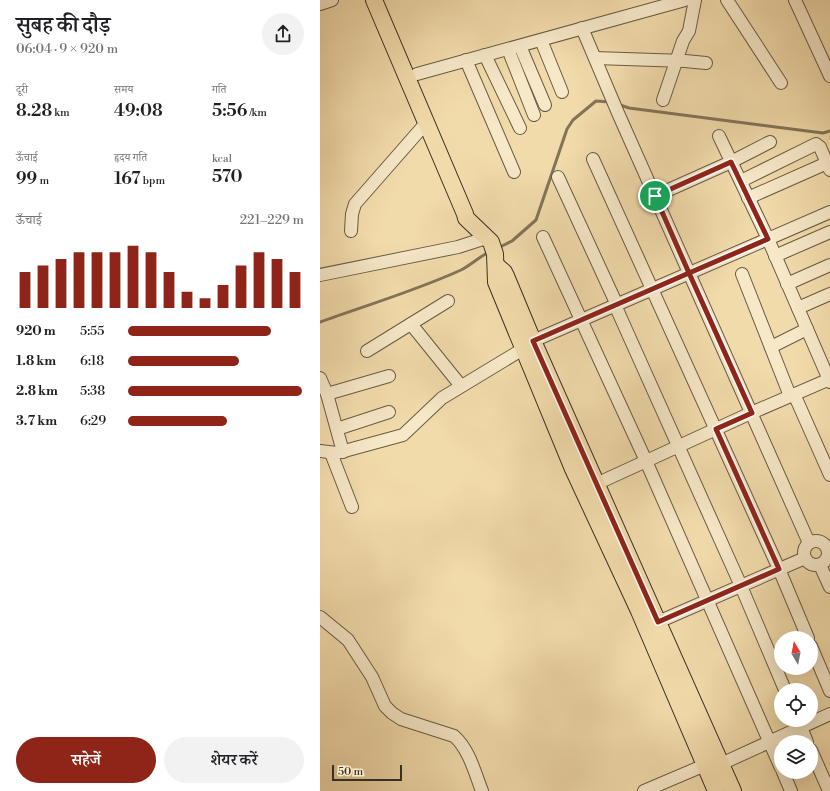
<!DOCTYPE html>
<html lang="hi">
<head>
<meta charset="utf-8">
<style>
  :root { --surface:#fff; --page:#f2f2f2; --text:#202124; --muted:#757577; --accent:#8f2418 }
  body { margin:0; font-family:"Libre Bodoni","Noto Serif Devanagari",serif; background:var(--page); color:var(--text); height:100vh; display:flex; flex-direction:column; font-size:15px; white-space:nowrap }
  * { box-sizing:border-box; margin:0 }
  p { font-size:13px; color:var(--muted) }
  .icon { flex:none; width:22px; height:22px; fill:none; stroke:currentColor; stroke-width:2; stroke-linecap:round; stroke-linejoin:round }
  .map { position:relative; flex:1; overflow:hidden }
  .panel { display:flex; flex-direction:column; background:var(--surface); width:320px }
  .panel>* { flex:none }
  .needle { width:26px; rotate:350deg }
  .controls { position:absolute; left:454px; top:631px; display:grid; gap:8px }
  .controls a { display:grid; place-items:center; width:44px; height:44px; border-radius:50%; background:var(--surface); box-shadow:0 4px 16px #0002; font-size:20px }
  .scale { position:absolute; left:12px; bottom:10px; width:70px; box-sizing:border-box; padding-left:4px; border:2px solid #3a3023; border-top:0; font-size:11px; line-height:14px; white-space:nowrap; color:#3a3023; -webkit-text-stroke:3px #f7e8c8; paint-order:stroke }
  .pin { position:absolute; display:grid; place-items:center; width:34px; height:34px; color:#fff; margin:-17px; border:2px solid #fff; border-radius:50%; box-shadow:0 1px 4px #0007 }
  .round { display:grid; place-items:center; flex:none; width:42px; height:42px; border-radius:21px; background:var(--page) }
  .head { display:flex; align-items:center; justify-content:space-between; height:68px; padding:0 16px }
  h1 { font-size:22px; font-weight:600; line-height:30px }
  .metrics { display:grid; grid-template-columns:repeat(3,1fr); gap:6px; height:68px; padding:4px 16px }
  .metrics div { display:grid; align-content:center }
  .metrics b { font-size:17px; font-weight:600 }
  .metrics small { font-size:11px; font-weight:400 }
  .metrics p { font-size:11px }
  .chart { height:112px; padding:8px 16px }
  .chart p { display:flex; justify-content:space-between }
  .chart svg { width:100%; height:72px; margin-top:4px; stroke:var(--accent); stroke-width:6 }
  .action { display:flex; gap:8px; margin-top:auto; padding:8px 16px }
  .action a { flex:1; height:46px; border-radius:24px; background:var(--accent); color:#fff; font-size:16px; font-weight:600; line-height:46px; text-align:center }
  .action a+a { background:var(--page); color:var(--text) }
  ul { padding:0 16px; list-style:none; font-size:13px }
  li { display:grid; grid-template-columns:64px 48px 1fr; align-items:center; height:30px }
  li i { height:10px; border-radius:5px; background:var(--accent) }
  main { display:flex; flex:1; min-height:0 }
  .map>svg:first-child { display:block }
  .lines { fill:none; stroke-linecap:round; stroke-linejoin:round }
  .stream { stroke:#837459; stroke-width:3 }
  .minor-casing { stroke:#685b45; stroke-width:14 }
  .major-casing { stroke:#3a3023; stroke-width:18 }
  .minor { stroke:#f7e8c8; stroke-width:12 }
  .major { stroke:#f2dbab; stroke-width:16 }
  .route-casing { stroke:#fff; stroke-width:8 }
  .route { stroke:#8f2418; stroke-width:5 }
</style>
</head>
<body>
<main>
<section class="panel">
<div class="head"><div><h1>सुबह की दौड़</h1><p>06:04 · 9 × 920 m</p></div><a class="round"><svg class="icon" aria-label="share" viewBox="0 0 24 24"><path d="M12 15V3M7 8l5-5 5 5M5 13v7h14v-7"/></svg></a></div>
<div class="metrics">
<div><p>दूरी</p><b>8.28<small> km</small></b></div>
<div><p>समय</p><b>49:08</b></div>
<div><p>गति</p><b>5:56<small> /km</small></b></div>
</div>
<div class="metrics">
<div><p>ऊँचाई</p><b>99<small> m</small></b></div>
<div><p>हृदय गति</p><b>167<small> bpm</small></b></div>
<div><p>kcal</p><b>570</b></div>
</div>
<div class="chart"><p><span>ऊँचाई</span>221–229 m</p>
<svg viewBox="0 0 160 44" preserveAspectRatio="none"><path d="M5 44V22M15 44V18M25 44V14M35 44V10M45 44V10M55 44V10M65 44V6M75 44V10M85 44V22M95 44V34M105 44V38M115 44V30M125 44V18M135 44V10M145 44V14M155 44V22"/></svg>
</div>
<ul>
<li><b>920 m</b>5:55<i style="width:81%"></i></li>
<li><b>1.8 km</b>6:18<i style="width:63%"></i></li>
<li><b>2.8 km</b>5:38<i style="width:99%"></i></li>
<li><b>3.7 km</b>6:29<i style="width:56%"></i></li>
</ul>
<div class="action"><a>सहेजें</a><a>शेयर करें</a></div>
</section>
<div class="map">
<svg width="510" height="791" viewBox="0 0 510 791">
  <rect width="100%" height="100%" fill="#f2dbab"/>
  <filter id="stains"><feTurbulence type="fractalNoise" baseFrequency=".005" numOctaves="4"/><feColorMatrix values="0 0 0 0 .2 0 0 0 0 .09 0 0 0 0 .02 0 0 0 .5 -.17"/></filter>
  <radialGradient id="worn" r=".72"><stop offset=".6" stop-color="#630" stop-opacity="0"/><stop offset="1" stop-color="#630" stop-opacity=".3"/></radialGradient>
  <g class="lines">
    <g class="stream">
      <polyline points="297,104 309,108 503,133 510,131"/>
      <polyline points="178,248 192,241 216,220 247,129 253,120 276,101 290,102"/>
      <path d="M0 322C47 305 95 291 141 270 151 265 159 257 169 252"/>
    </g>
    <g class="minor-casing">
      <g id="minor">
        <polyline points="407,0 461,83"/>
        <polyline points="475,0 510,76"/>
        <polyline points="0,4 12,0"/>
        <polyline points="262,28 298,113 489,543"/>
        <polyline points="221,40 242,92"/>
        <polyline points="200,46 225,105"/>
        <polyline points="188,49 214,115"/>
        <polyline points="165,55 200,128"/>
        <polyline points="275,58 365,61 386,63"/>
        <polyline points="146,60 194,172"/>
        <polyline points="97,74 365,0"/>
        <polyline points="343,100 363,41 369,31 375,0"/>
        <polyline points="399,136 448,239 510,382"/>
        <polyline points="273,159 459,569 488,638"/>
        <polyline points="238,177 297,305"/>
        <polyline points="421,181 496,144 500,147 510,170"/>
        <polyline points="335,196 411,162 450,142"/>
        <polyline points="428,198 507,163"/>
        <polyline points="31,231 32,214 35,204 106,123"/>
        <polyline points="223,237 326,461 461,768"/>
        <polyline points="455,256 510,232"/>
        <polyline points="422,274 470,396"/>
        <polyline points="0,275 138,247 166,238"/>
        <polyline points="467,284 510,265"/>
        <polyline points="295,305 421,586 465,690"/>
        <polyline points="478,308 510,294"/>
        <polyline points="91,324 141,386"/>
        <polyline points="213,341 510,212"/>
        <polyline points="451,347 487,329"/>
        <polyline points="47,351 128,301"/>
        <polyline points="0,378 7,394 23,452"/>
        <polyline points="7,394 69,376"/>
        <polyline points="474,394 510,475"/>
        <polyline points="17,429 69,412"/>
        <polyline points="0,451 17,453 83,435 122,398 203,349"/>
        <polyline points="11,453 32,507"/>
        <polyline points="276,484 431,413 510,379"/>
        <circle cx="496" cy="553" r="12"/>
        <polyline points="500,565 510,587"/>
        <path d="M0 617 28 640 52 677 65 706 72 713 81 719 134 736C149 749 155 773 162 791"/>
        <polyline points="338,622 485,558"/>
        <polyline points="491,646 510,691"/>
        <polyline points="478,720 487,742"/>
        <polyline points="491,750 509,791"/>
        <polyline points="401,764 510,714"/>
        <polyline points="463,772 471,791"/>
        <polyline points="324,791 385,765"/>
      </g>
    </g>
    <g class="major-casing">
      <g id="major">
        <polyline points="54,0 145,214 146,218 171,242 175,254 176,282 253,469 319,611 396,791"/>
        <polyline points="177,266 184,272 186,276 213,341 413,791"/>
      </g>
    </g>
    <use href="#minor" class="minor"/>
    <use href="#major" class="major"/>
  </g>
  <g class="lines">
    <g class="route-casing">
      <polyline id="route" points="335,196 369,273 213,341 338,622 459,569 396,429 432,413 369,273 448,239 411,162 335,196"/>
    </g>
    <use href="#route" class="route"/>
  </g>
  <rect width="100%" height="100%" filter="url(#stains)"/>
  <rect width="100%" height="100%" fill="url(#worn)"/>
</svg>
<div class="controls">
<a><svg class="needle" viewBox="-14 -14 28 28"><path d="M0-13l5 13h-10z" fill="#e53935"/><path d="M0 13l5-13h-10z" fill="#757577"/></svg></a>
<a><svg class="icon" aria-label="locate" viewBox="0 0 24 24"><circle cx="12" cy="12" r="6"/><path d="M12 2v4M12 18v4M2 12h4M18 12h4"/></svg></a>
<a><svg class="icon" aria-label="layers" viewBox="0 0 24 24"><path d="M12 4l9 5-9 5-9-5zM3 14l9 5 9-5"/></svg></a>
</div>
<div class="scale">50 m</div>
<div class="pin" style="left:335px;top:196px;background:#1e9e55"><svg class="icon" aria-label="arrive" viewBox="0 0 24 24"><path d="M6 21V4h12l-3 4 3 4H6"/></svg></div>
</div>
</main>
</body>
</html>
